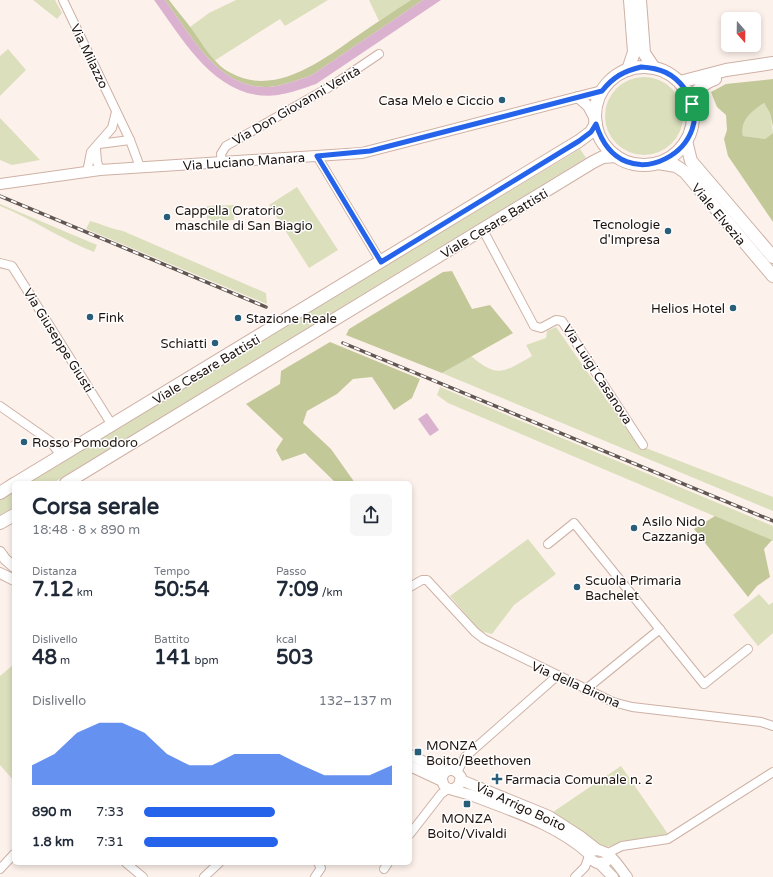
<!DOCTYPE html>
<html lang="it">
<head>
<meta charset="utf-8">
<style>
  :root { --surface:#fff; --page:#f6f6f7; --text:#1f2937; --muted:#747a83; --accent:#2563eb }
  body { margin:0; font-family:"Varela Round",sans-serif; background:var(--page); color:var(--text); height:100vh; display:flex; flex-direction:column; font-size:15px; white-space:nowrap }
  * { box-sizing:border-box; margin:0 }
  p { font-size:13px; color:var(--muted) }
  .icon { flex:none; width:22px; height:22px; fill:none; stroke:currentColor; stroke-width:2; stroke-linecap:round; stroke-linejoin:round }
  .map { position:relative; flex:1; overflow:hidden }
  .details { position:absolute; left:12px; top:481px; width:400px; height:384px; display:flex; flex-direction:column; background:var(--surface); border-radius:6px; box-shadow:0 2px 6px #0003 }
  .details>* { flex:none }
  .needle { width:26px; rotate:160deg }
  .buttons { position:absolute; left:721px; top:12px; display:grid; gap:8px }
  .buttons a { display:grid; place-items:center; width:40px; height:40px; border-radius:6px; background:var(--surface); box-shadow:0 2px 6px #0003; font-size:20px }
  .pin { position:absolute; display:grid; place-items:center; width:34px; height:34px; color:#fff; margin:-17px; border-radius:8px; box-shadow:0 2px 6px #0006 }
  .round { display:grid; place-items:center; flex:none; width:42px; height:42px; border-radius:6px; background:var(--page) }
  .headline { display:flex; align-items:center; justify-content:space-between; height:68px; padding:0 20px }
  h1 { font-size:22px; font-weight:700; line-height:30px }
  .metrics { display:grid; grid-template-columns:repeat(3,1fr); gap:6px; height:68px; padding:4px 20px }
  .metrics div { display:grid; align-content:center }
  .metrics b { font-size:20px; font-weight:700 }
  .metrics small { font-size:11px; font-weight:400 }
  .metrics p { font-size:11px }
  .chart { height:112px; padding:8px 20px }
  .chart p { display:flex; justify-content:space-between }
  .chart svg { width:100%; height:72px; margin-top:4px; fill:var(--accent); opacity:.7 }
  ul { padding:0 20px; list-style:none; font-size:13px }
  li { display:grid; grid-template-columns:64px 48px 1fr; align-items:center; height:30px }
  li i { height:10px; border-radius:5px; background:var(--accent) }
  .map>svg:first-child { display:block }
  .green { fill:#dbdfbc }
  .forest { fill:#c3c898 }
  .water { fill:#dbb1d0 }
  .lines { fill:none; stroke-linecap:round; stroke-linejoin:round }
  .minor-casing { stroke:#ceb1a5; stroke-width:10 }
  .tertiary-casing { stroke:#ceb1a5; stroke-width:12 }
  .secondary-casing { stroke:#ceb1a5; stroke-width:14 }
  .minor { stroke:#fff; stroke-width:8 }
  .tertiary { stroke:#fff; stroke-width:10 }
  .secondary { stroke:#fff; stroke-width:12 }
  .rail-casing { stroke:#615651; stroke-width:3.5 }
  .rail { stroke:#fff; stroke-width:2; stroke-dasharray:6; stroke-linecap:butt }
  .route-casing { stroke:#fff; stroke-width:8 }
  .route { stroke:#2563eb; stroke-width:5 }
  .poi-dot { fill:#285e79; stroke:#fff; stroke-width:1.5 }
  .labels { text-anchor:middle; stroke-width:3; stroke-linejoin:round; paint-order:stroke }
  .street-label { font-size:13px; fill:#1e130f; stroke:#fff }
  .poi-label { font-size:13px; fill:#1e130f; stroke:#fff; text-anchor:start }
</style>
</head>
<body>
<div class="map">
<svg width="773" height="877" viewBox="0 0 773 877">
  <rect width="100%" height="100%" fill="#fdf1eb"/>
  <g class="green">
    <polygon points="33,0 55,0 62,13 57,19"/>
    <polygon points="236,0 328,0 285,26 280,19 214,61 190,27 209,13"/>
    <polygon points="369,0 411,0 379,21"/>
    <polygon points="8,49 26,70 0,96 0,56"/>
    <circle cx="644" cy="116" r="39"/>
    <path d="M764 103 770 113 773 133 765 139 743 136C741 118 751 113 764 103Z"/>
    <polygon points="0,118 40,160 12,165 0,160"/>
    <polygon points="580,149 586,158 53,483 24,483"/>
    <polygon points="297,187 338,250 309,268 269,205"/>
    <path d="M0 204 97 245 94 252C62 240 33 219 0 206Z"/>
    <polygon points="234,205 234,220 207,221 207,206"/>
    <path d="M90 221C102 224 111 229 123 231L266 293 267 304 86 229Z"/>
    <path d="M556 327 638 445 773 497V511L442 373 471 356C498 379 504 372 532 356L526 345 546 338 547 331Z"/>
    <polygon points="440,387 773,526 773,541 448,403 437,395"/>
    <polygon points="14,489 14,507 0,515 0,497"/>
    <polygon points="528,539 556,574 514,605 492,634 480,631 450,596"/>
    <polygon points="759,594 769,605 773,602 773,633 758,646 733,615"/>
    <polygon points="13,665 14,665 14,781 0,765 0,676"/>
    <polygon points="621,766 668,834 601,848 550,814"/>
  </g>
  <g class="forest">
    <path d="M165 0H169C176 9 184 19 191 28 203 44 213 64 231 73 276 98 325 58 360 34 377 22 394 11 411 0H423L312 75C298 80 283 86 268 87 218 89 191 35 165 0Z"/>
    <path d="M773 79V127L770 113 764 103C751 112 740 120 743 136L765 139 773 133V222L728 156 724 139 727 130 726 115 717 107 711 92 726 84Z"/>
    <polygon points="452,271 472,309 490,305 513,333 442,373 346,335 349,329 443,272"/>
    <polygon points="330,342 420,379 412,398 394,410 372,377 353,379 337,394 307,411 303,423 331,449 355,483 336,483 305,453 282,461 276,450 283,439 246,404 280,384 281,371"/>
    <polygon points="715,516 772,540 764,549 770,577 757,586 748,597 694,529"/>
  </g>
  <g class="water">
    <path d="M154 0H165C191 35 218 89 268 87 283 86 298 80 312 75L423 0H441L316 84C304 88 291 93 278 95 218 103 184 41 154 0Z"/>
    <polygon points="427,413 439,430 430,436 418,419"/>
  </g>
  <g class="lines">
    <g class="minor-casing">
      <g id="minor">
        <polyline points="63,0 130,140 140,167"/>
        <polyline points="99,144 130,140"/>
        <polyline points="96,148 97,162 100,170"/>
        <polyline points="317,156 381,262"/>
        <polyline points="222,162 221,154 226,146 333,85 379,54"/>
        <polyline points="87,172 91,152 112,128 116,112"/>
        <polyline points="483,230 534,326 541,328 556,320 562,321 643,445"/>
        <polyline points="0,263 12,266 112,425"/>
        <polyline points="0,406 50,441 61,456"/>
        <polyline points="548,544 574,523 704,684 748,649"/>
        <polyline points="410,587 422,580 427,580 475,632 484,639 613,702 632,707 761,722 773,726"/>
        <polyline points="585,690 660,629"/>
        <polyline points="457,772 465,757 557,676"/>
        <polyline points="410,834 441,794 449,788"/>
        <polyline points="608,853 622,846 668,839 773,772"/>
        <polyline points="126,863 143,877"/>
        <polyline points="0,869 14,854"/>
        <polyline points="384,869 388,863"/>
        <polyline points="204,877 219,863"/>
        <polyline points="315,877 321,868 318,863"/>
        <polyline points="575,877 585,867 589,856"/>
      </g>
    </g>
    <g class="tertiary-casing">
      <g id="tertiary">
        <polyline points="578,97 588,106 595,119"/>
        <polyline points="0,184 100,170 362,153 602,91"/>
        <polyline points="0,552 5,559 14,567"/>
        <polyline points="0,573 14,580"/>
        <polyline points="410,755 445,772"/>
        <polyline points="410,766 442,781"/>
        <polyline points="461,780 549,816 580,836 598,850"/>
        <path d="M454 789 459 785 461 777 457 772C451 768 445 770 442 777 442 782 443 786 447 788 451 790 465 793 471 795 511 811 556 824 589 854"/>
        <path d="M592 851C608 846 618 866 627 877"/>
        <polyline points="589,854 590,859 597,863 606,862 610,856"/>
        <polyline points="599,863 613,877"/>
      </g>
    </g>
    <g class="secondary-casing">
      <g id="secondary">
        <polyline points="640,0 644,53 654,68"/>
        <circle cx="644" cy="116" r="49"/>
        <polyline points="628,70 634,52 630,0"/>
        <polyline points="680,82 726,70 773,63"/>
        <path d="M692 104C695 91 702 83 715 79"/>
        <polyline points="686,141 691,161 773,257"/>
        <polyline points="658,163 676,166 685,172 773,276"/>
        <polyline points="16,483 579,141 591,132 596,124"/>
        <polyline points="66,483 593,162 603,157 616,156"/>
        <polyline points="0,493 14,484"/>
        <polyline points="0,523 14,515"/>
      </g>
    </g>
    <use href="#minor" class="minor"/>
    <use href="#tertiary" class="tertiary"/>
    <use href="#secondary" class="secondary"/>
    <g class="rail-casing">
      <g id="rail">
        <polyline points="0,196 266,307"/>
        <polyline points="343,343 773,521"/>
      </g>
    </g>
    <use href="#rail" class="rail"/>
  </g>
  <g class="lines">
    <g class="route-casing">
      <path id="route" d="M641 67C660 68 673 73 685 89 726 144 622 208 596 124L591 132 579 141 381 262 317 156 370 151 602 91C613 77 624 71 641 67Z"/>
    </g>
    <use href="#route" class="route"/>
  </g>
  <g class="poi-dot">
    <circle cx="502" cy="100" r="4"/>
    <circle cx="167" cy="217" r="4"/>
    <circle cx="668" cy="231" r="4"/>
    <circle cx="733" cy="308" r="4"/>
    <circle cx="90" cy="317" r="4"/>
    <circle cx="238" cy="318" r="4"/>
    <circle cx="215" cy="343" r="4"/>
    <circle cx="24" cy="442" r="4"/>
    <circle cx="634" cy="528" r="4"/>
    <circle cx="577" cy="587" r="4"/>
    <rect x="414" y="748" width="8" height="8" rx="2"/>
    <path d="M495 773h4v4h4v4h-4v4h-4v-4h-4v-4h4z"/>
    <rect x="463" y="800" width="8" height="8" rx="2"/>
  </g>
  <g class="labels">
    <g class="street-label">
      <text transform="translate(90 56) rotate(64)" y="5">Via Milazzo</text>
      <text transform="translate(296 105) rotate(-30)" y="5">Via Don Giovanni Verità</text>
      <text transform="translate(244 161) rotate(-4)" y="5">Via Luciano Manara</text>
      <text transform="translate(719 214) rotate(50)" y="5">Viale Elvezia</text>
      <text transform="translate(494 223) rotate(-31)" y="5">Viale Cesare Battisti</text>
      <text transform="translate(59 340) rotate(58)" y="5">Via Giuseppe Giusti</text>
      <text transform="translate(206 369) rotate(-31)" y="5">Viale Cesare Battisti</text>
      <text transform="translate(598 374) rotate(57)" y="5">Via Luigi Casanova</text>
      <text transform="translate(576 684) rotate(24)" y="5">Via della Birona</text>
      <text transform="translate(521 806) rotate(25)" y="5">Via Arrigo Boito</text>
    </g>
    <g class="poi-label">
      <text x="494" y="105" text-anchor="end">Casa Melo e Ciccio</text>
      <text x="175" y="215">Cappella Oratorio<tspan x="175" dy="15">maschile di San Biagio</tspan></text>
      <text x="660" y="229" text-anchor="end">Tecnologie<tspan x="660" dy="15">d'Impresa</tspan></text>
      <text x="725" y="313" text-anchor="end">Helios Hotel</text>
      <text x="98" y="322">Fink</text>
      <text x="246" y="323">Stazione Reale</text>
      <text x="207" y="348" text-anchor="end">Schiatti</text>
      <text x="32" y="447">Rosso Pomodoro</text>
      <text x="642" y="526">Asilo Nido<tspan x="642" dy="15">Cazzaniga</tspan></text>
      <text x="585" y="585">Scuola Primaria<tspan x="585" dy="15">Bachelet</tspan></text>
      <text x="426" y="750">MONZA<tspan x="426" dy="15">Boito/Beethoven</tspan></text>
      <text x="505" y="784">Farmacia Comunale n. 2</text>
      <text x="467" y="823" text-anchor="middle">MONZA<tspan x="467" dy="15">Boito/Vivaldi</tspan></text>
    </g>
  </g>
</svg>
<div class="buttons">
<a><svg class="needle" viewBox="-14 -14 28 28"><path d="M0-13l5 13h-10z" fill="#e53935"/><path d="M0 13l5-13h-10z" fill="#747a83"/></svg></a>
</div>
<div class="pin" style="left:692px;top:104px;background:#1e9e55"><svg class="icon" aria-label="arrive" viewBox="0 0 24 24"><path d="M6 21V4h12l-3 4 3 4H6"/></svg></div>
<section class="details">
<div class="headline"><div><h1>Corsa serale</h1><p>18:48 · 8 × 890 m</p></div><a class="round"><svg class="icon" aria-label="share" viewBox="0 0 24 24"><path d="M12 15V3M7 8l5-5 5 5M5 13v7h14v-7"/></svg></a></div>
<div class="metrics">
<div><p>Distanza</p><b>7.12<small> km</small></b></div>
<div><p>Tempo</p><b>50:54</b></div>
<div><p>Passo</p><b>7:09<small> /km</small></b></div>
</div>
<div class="metrics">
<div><p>Dislivello</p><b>48<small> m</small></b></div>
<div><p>Battito</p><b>141<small> bpm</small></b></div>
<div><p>kcal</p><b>503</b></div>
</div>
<div class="chart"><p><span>Dislivello</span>132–137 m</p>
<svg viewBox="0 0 160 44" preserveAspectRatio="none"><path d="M0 44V32L10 25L20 12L30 6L40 6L50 12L60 25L70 32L80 32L90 25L100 25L110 25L120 32L130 38L140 38L150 38L160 32V44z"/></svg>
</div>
<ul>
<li><b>890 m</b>7:33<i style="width:53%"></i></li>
<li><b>1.8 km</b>7:31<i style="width:54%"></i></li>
</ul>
</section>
</div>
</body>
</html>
